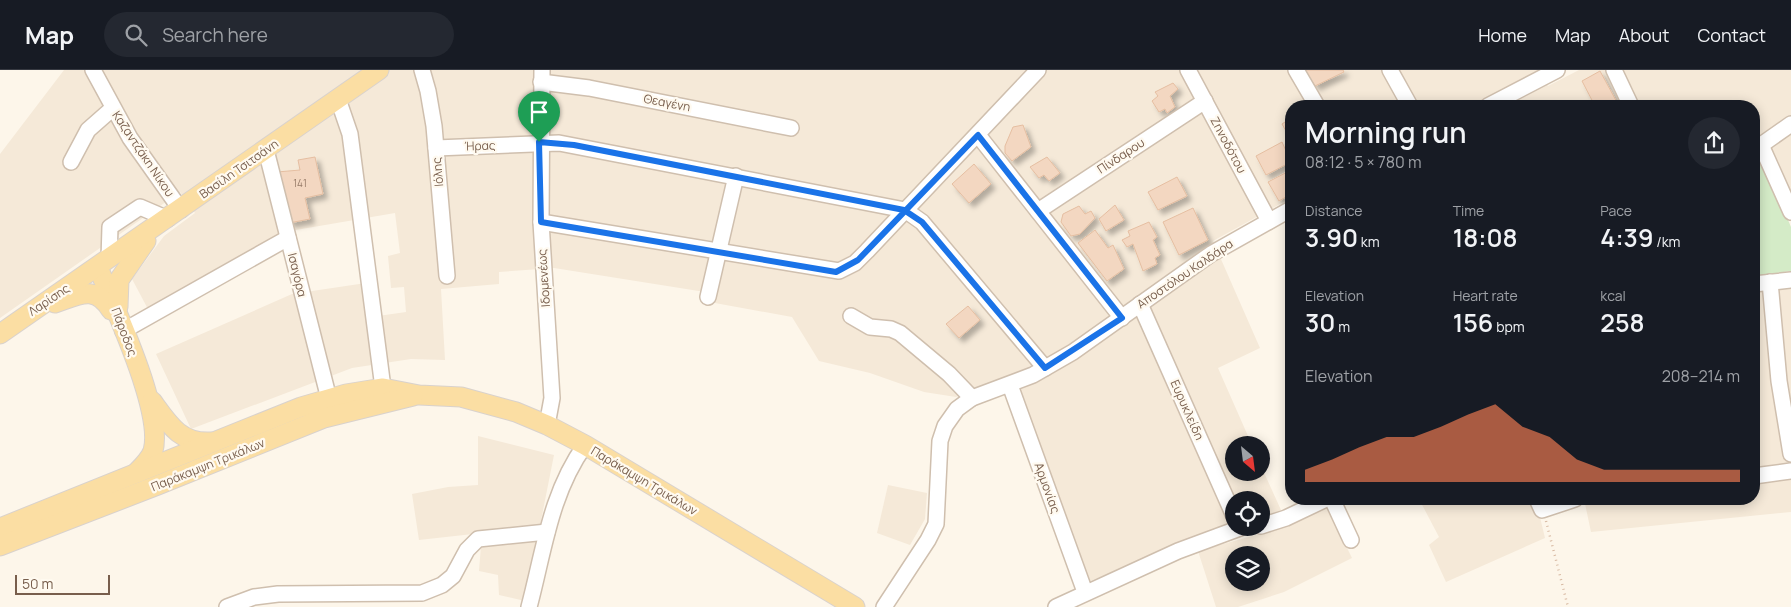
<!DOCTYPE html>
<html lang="en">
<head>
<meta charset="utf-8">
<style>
  :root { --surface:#171b24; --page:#242831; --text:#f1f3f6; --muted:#9ea1a6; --line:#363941; --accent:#e7774f }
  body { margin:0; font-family:Manrope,sans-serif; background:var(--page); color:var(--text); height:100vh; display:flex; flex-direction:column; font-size:19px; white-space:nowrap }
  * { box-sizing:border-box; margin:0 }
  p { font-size:16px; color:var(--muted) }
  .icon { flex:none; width:28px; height:28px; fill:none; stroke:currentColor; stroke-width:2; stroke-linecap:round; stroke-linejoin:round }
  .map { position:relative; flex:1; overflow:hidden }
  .side { position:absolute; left:1285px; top:30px; width:475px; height:405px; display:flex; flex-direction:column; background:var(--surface); border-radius:20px; box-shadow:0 2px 12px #0003 }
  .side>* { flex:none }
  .needle { width:32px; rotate:152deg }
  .controls { position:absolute; left:1225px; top:366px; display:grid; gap:10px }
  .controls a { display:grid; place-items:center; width:45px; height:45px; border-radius:50%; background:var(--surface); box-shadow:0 2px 12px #0003; font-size:25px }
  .scale { position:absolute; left:15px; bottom:12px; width:95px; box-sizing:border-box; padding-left:5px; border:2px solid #785e4c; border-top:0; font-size:14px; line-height:18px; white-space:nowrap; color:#785e4c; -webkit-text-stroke:4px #fffaf0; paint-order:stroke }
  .pin { position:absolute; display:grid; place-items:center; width:42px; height:42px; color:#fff; margin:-51px -21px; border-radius:50% 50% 50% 0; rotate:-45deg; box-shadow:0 0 5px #0007 }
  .pin .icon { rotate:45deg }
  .round { display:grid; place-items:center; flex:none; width:52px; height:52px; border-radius:26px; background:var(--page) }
  .overview { display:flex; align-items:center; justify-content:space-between; height:85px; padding:0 20px }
  h1 { font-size:28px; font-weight:600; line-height:38px }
  .figures { display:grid; grid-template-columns:repeat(3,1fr); gap:8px; height:85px; padding:5px 20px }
  .figures div { display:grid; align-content:center }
  .figures b { font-size:25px; font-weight:600 }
  .figures small { font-size:14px; font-weight:400 }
  .figures p { font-size:14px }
  .chart { height:140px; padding:10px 20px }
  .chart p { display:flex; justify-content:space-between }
  .chart svg { width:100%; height:90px; margin-top:5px; fill:var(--accent); opacity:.7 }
  header { display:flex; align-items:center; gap:30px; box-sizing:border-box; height:70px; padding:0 25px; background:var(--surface); border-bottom:1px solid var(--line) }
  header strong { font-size:24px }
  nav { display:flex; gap:28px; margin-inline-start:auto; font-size:18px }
  .search { width:350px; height:45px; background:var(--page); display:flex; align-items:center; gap:12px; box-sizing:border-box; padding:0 18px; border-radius:28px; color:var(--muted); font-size:19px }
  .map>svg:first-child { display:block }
  .residential { fill:#f5e9d8; fill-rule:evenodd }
  .green { fill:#d4ebc7 }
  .building { fill:#f3d7c1; stroke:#e5bea1; filter:url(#shadow) }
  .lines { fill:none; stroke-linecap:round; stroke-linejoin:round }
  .minor-casing { stroke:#cfbfae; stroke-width:18 }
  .major-casing { stroke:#d9d2cd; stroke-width:21 }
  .path { stroke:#d8baa3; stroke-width:2.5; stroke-dasharray:1 4; stroke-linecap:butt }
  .minor { stroke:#fff; stroke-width:15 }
  .major { stroke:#fbdea3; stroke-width:19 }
  .route-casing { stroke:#fff; stroke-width:10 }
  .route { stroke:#1a73e8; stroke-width:6 }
  .labels { text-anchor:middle; stroke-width:4.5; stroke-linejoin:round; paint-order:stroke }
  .number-label { font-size:10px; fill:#977c69 }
  .street-label { font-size:12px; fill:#785e4c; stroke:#fffaf0 }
</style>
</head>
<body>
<header>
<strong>Map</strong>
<div class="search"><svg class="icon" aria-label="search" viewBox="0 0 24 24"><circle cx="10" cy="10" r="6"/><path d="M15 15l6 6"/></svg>Search here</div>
<nav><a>Home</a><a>Map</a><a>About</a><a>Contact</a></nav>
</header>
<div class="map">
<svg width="1791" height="537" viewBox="0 0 1791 537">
  <defs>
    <filter id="shadow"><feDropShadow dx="4.5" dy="4.5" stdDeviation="2.5" flood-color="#0004"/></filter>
  </defs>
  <rect width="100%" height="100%" fill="#fdf6ea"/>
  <g class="residential">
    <polygon points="64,0 1542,0 1548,16 1579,0 1791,0 1791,123 1767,68 1754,74 1754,36 1291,36 1291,128 1213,171 1260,278 1218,298 1252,375 1234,375 1234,402 1261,402 1261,396 1281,440 1261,448 1261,430 1234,430 1234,454 1090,511 1015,305 956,327 924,322 870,303 819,291 792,247 704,231 705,222 554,198 499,202 499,214 441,219 445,290 411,289 352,298 191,359 156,284 292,224 366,213 371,247 406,242 404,217 391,218 388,186 400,183 395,143 290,161 149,241 132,209 164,166 195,143 180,122 0,248 0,84"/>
    <polygon points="1791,216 1791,442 1591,462 1584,429 1754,429 1754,219"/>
    <polygon points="478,366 554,385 525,531 499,525 498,505 479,501 482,463 419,470 412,424 448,417 478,415"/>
    <polygon points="888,415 927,423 925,449 910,475 877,463"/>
    <polygon points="1419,429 1532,429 1539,443 1545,468 1446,512 1429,475 1439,467"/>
    <path d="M1327 437 1352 488 1284 522 1238 537H1216L1198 481 1281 458ZM1234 485H1261V512H1234Z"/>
  </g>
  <polygon class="green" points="1760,84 1791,157 1791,201 1754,206 1754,87"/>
  <g class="building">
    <polygon points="1307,0 1343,0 1344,2 1315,16 1305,1"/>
    <polygon points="1600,1 1619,36 1595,36 1582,11"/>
    <polygon points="1173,13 1178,19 1170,26 1175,37 1167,43 1165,39 1159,42 1152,31 1158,26 1155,22"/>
    <polygon points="1291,48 1291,70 1282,54"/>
    <polygon points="1023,55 1031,77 1012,91 1005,83 1005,76 1013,57"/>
    <polygon points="1282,72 1291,92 1266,105 1256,86"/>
    <polygon points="315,87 323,124 305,128 310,149 289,153 277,102 300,100 298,90"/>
    <polygon points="1047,87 1060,103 1049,111 1044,105 1039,108 1030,97"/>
    <polygon points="974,94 991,114 969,133 952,114"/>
    <polygon points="1291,100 1291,124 1279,131 1268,112"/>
    <polygon points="1177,107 1187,126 1158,140 1148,122"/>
    <polygon points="1115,135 1124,150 1106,161 1099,149"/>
    <polygon points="1079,136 1085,144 1091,141 1095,148 1080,164 1071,166 1061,152 1063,144"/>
    <polygon points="1193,138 1208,170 1179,185 1163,152"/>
    <polygon points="1149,152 1157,167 1153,170 1160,185 1155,188 1157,194 1143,201 1133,174 1127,177 1122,170 1130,166 1128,161"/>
    <polygon points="1095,160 1108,178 1113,175 1124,199 1107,211 1078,173"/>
    <polygon points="968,236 980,250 959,268 946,254"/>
  </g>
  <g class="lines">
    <g class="minor-casing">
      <g id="minor">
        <polyline points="93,0 130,68 181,140"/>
        <polyline points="422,0 428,21 434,56 447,206"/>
        <polyline points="542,0 541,152 552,328 547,355"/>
        <polyline points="1188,0 1269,151"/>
        <polyline points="1296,0 1317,36"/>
        <polyline points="1390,0 1410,36"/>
        <polyline points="1614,0 1631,36"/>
        <polyline points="541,12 589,18 791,58"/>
        <polyline points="338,29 350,64 383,318"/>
        <polyline points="1488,36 1557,0"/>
        <polyline points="978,65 1122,248"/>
        <polyline points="1761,75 1791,142"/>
        <polyline points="436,78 559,73 905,140 922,152 1045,298"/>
        <polyline points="266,80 329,329"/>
        <polyline points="1754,80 1791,54"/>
        <polyline points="71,92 88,60 113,38"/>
        <polyline points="1038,141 1205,31"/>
        <polyline points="541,152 839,201 855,193 867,181 1038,0"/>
        <polyline points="109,189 110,157 140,137 168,149"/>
        <polyline points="1770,212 1779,311 1791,384"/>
        <polyline points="1754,214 1791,210"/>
        <polyline points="708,227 736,106"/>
        <polyline points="1140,234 1234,446"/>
        <polyline points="851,246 870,257 891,259 900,263 949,304 972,328"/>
        <polyline points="123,261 288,168"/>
        <polyline points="1010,315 1085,522"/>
        <polyline points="1754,406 1791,401"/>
        <polyline points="1332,429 1351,470"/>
        <polyline points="1537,429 1542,440 1575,429"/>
        <polyline points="1261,456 1286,448 1326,429"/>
        <polyline points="227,537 254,527 278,524 422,523 442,515 453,506 467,480 478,469 547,462"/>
        <path d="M529 537C544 481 550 424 585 375"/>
        <polyline points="884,537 928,470 936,454 940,371 945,356 957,339 972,328 1033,305 1073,282 1211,184 1291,139"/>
        <polyline points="1056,537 1178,481 1240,458"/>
      </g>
    </g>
    <g class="major-casing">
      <g id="major">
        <path d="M98 197C114 237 164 342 153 381 150 389 143 396 137 402"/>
        <path d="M55 233C79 225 95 214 111 240"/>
        <polyline points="118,237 119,210 146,171"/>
        <polyline points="0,264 379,0"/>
        <path d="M152 331C168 353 180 374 211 372"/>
        <polyline points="0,458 301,337 346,324 383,318 419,325 461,327 516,342 547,355 585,375 855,537"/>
        <polyline points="0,476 158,415 324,348 413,326"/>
      </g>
    </g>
    <polyline class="path" points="1546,451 1568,537"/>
    <use href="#minor" class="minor"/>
    <use href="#major" class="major"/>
  </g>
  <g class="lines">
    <g class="route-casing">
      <polyline id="route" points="539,72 574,75 904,140 922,152 1045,298 1122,248 978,65 858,190 836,202 541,152 539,72"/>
    </g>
    <use href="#route" class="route"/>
  </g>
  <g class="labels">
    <g class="number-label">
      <text x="300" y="117">141</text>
    </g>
    <g class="street-label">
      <text transform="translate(667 33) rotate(11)" y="4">Θεαγένη</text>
      <text transform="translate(1228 75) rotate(62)" y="4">Ζηνοδότου</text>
      <text transform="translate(480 76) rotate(-2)" y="4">Ήρας</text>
      <text transform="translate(143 84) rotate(56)" y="4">Καζαντζάκη Νίκου</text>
      <text transform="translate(1121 86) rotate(-33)" y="4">Πίνδαρου</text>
      <text transform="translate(239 99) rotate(-35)" y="4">Βασίλη Τσιτσάνη</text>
      <text transform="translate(438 102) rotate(-95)" y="4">Ιόλης</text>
      <text transform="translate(1185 204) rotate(-34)" y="4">Αποστόλου Καλδάρα</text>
      <text transform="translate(297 205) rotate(76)" y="4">Ισαγόρα</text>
      <text transform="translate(544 208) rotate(-94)" y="4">Ιδομενέως</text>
      <text transform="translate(49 230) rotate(-34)" y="4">Λαρίσης</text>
      <text transform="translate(124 262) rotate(69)" y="4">Πάροδος</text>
      <text transform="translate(1187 340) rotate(66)" y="4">Ευρυκλείδη</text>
      <text transform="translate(208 395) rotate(-22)" y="4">Παράκαμψη Τρικάλων</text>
      <text transform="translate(644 411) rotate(31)" y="4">Παράκαμψη Τρικάλων</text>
      <text transform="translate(1047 418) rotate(70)" y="4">Αρμονίας</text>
    </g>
  </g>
</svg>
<div class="controls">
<a><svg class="needle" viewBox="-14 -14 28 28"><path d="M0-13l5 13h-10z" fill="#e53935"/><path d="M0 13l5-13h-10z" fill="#9ea1a6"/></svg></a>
<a><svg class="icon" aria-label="locate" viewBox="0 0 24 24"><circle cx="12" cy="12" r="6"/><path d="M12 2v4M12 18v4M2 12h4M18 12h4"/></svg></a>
<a><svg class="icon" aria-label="layers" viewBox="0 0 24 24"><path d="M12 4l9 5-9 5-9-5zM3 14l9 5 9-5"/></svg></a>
</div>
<div class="scale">50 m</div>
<div class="pin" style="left:539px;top:72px;background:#1e9e55"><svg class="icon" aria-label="arrive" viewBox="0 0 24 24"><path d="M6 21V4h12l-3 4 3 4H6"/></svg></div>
<section class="side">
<div class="overview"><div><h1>Morning run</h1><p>08:12 · 5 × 780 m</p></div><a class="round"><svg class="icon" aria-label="share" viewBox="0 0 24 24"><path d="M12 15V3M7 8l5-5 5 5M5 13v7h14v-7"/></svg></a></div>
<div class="figures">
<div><p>Distance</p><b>3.90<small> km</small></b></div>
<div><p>Time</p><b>18:08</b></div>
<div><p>Pace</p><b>4:39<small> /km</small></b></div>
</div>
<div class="figures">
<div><p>Elevation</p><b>30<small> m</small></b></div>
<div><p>Heart rate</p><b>156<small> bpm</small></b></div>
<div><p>kcal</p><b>258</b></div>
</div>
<div class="chart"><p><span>Elevation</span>208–214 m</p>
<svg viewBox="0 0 160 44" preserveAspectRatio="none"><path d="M0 44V38L10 33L20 27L30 22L40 22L50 17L60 11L70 6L80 17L90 22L100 33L110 38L120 38L130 38L140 38L150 38L160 38V44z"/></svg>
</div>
</section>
</div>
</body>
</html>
